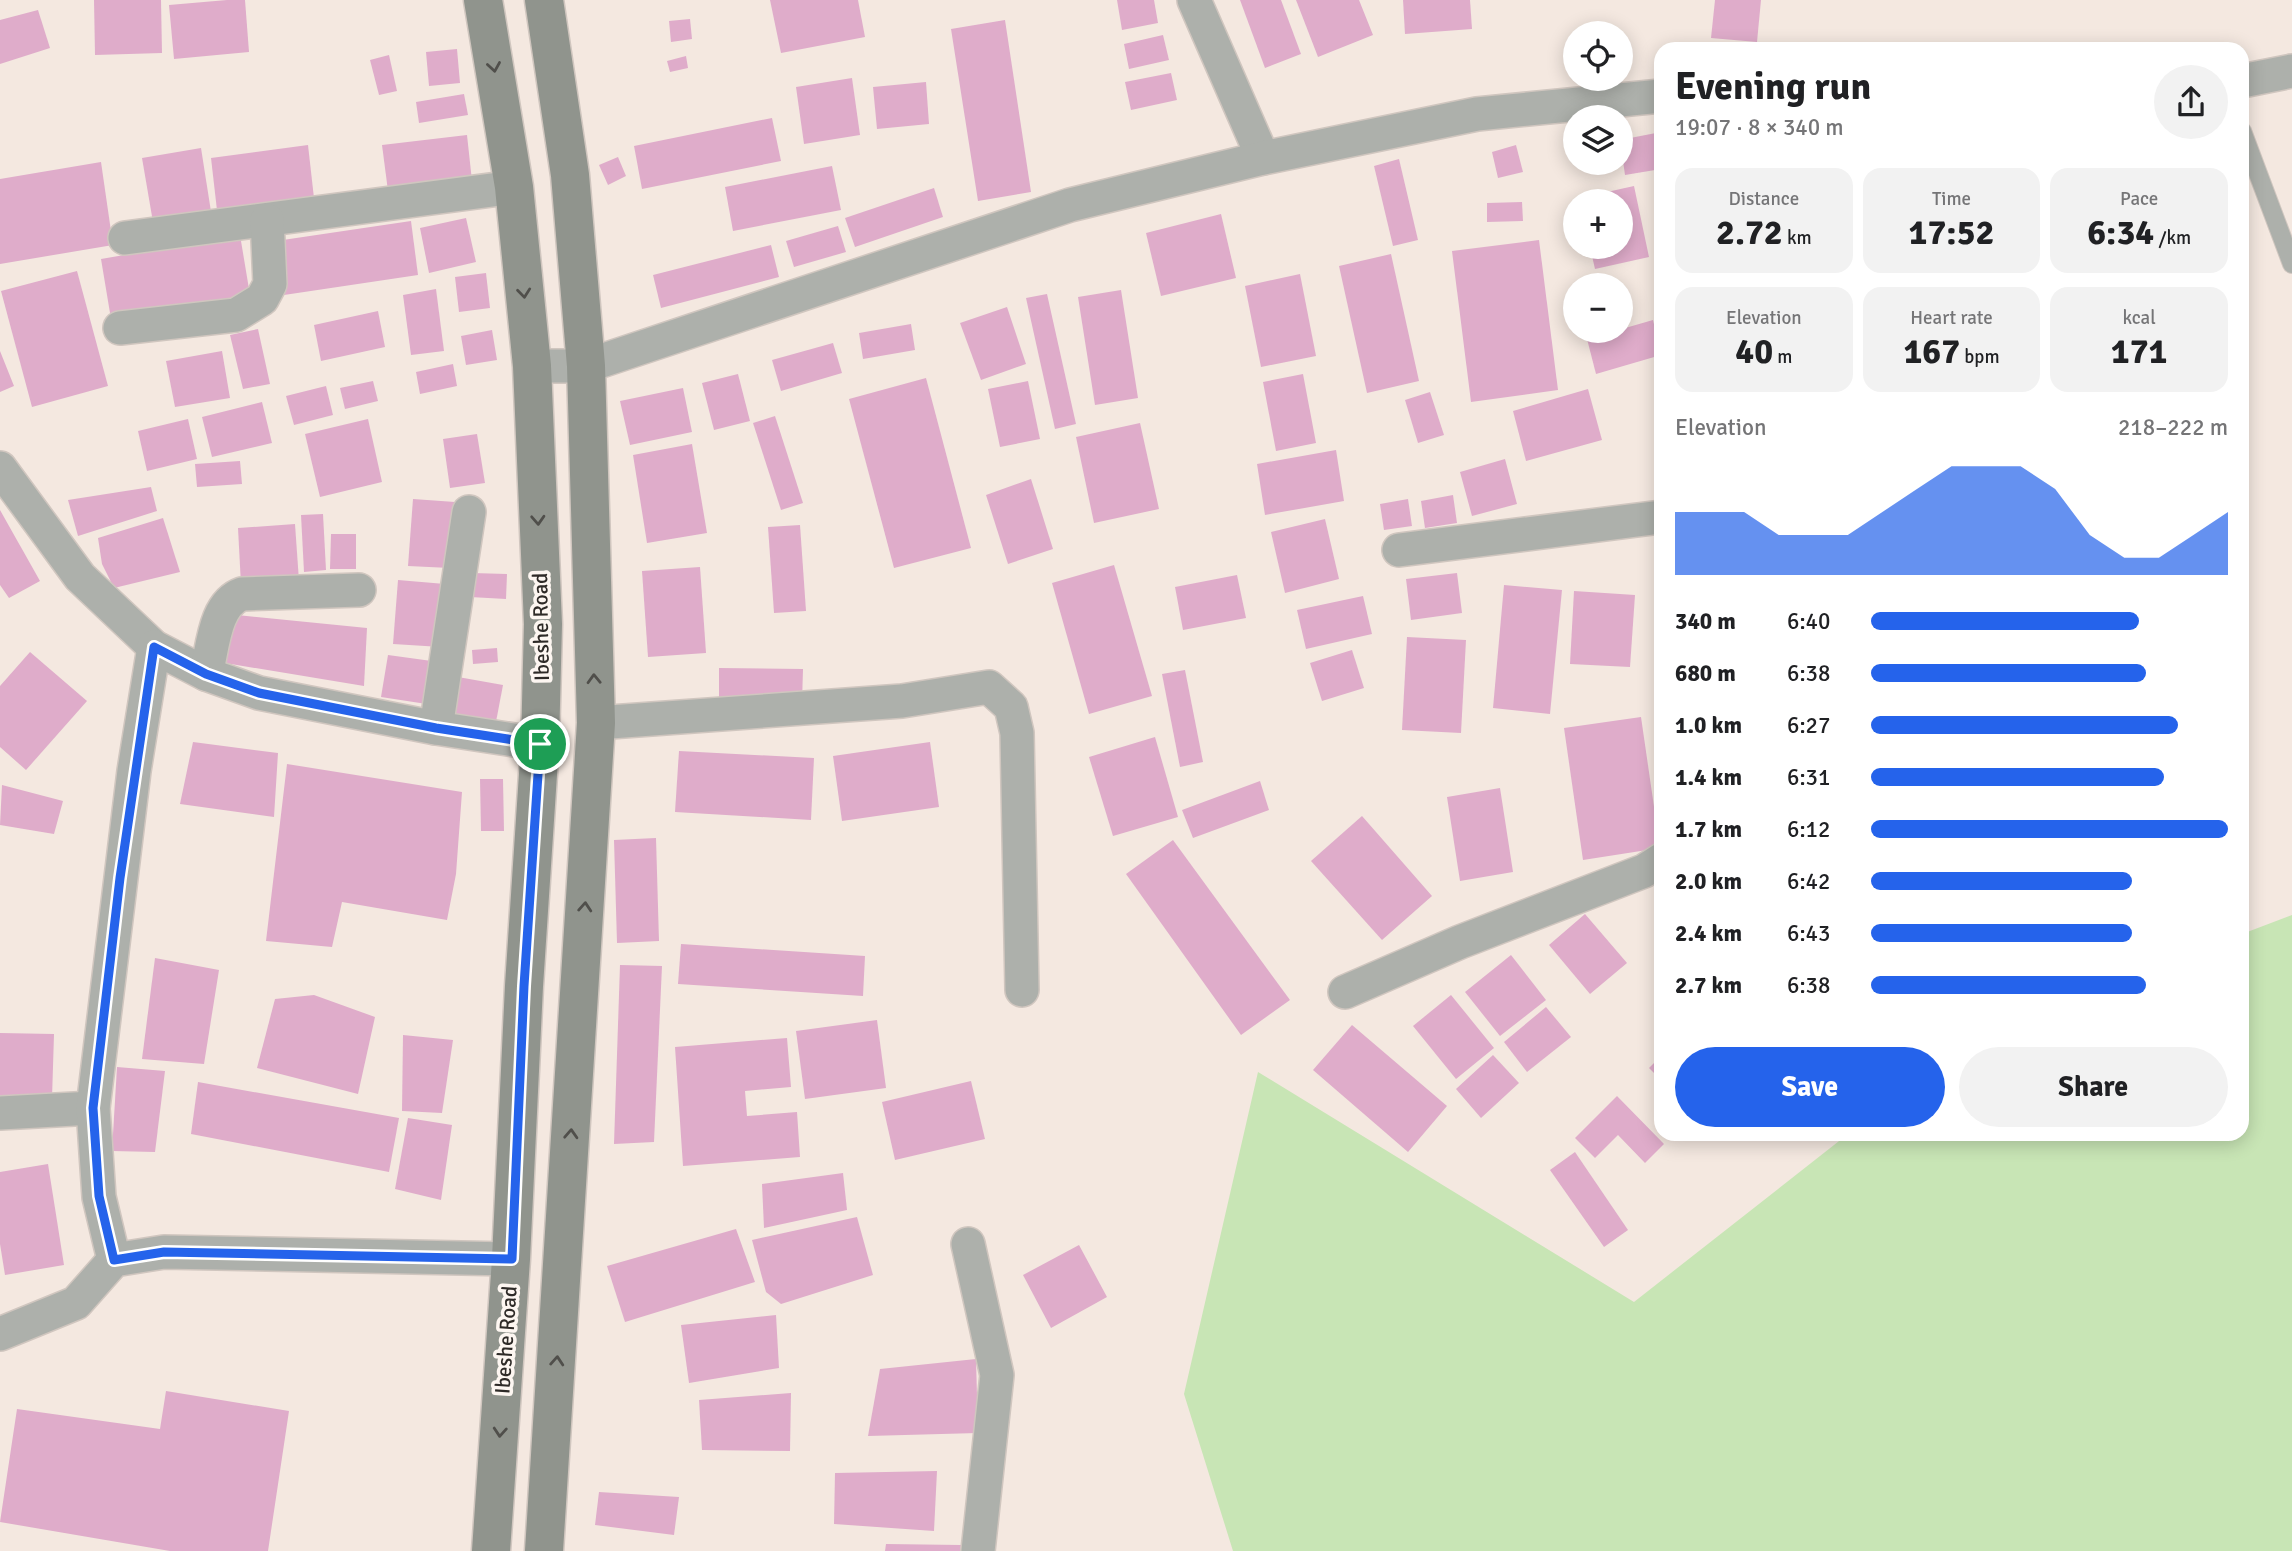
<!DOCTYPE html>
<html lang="en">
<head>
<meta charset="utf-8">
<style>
  :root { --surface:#fff; --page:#f2f2f2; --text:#202124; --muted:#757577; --accent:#2563eb }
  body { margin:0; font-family:Signika,sans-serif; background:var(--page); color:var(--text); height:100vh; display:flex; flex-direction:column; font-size:26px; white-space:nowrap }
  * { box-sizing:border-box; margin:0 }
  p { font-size:23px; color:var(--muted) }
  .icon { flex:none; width:38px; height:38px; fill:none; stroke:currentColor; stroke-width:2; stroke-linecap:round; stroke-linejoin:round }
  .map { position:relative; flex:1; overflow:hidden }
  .drawer { position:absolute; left:1654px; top:42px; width:595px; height:1099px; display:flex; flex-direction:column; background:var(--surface); border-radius:21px; box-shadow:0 4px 18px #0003 }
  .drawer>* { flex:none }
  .controls { position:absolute; left:1563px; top:21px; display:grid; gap:14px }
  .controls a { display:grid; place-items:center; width:70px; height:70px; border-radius:50%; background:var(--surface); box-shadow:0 4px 18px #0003; font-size:35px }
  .pin { position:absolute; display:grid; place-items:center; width:60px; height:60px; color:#fff; margin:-30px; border:4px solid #fff; border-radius:50%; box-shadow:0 2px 7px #0007 }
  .round { display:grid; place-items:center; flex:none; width:74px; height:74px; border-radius:37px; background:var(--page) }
  .head { display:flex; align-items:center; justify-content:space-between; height:119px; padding:0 21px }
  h1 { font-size:38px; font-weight:700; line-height:52px }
  .metrics { display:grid; grid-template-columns:repeat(3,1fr); gap:10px; height:119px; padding:7px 21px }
  .metrics div { display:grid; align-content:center; border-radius:18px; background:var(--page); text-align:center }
  .metrics b { font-size:35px; font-weight:700 }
  .metrics small { font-size:19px; font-weight:400 }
  .metrics p { font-size:19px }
  .chart { height:196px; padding:14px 21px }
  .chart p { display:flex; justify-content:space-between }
  .chart svg { width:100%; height:126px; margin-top:7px; fill:var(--accent); opacity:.7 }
  .primary-button { display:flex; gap:14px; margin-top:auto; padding:14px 21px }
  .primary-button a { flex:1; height:80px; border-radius:42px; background:var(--accent); color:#fff; font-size:28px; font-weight:700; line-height:80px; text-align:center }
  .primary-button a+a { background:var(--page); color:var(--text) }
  ul { padding:0 21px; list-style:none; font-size:23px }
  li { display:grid; grid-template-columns:112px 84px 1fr; align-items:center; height:52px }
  li i { height:18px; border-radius:9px; background:var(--accent) }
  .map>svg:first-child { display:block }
  .green { fill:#c8e5b5 }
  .building { fill:#dfacca }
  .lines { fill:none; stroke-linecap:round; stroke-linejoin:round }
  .service-casing { stroke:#d0c6bf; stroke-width:20 }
  .minor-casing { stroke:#d0c6bf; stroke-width:36 }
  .secondary-casing { stroke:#d0c6bf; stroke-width:41 }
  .service { stroke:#adb0ab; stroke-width:18 }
  .minor { stroke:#adb0ab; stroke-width:33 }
  .secondary { stroke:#90948d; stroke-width:38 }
  .oneway { stroke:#504f4b }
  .route-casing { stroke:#fff; stroke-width:14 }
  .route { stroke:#2563eb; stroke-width:9 }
  .labels { text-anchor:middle; stroke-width:7; stroke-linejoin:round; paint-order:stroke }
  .street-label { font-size:21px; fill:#2e2a27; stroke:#fdf6f1 }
</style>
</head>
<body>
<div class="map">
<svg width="2292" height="1551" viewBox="0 0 2292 1551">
  <rect width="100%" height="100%" fill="#f4e8e0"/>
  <polygon class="green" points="2292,915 2292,1551 1233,1551 1184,1394 1258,1072 1634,1302 1848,1134 2242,1134 2242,934"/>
  <g class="building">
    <polygon points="94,0 161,0 162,53 95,55"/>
    <polygon points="227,0 245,0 249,52 174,59 169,5"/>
    <polygon points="770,0 858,0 865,37 781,53"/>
    <polygon points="1117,0 1154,0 1158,23 1122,30"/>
    <polygon points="1240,0 1281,0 1301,54 1265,68"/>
    <polygon points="1296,0 1359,0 1373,35 1318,57"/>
    <polygon points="1403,0 1470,0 1472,29 1405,34"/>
    <polygon points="1715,0 1761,0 1757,42 1711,38"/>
    <polygon points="38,10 50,48 0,64 0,20"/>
    <polygon points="690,19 692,39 671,42 669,21"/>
    <polygon points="1005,20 1031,192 978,201 951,29"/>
    <polygon points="1163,35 1169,60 1129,69 1124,44"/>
    <polygon points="457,49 460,83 429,86 426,52"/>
    <polygon points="389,55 397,91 379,95 370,60"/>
    <polygon points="686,56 688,68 670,72 667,61"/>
    <polygon points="1171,73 1177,100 1131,110 1125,82"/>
    <polygon points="852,78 860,135 804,144 796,87"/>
    <polygon points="926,82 929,124 877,129 873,87"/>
    <polygon points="464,94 468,115 419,123 416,102"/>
    <polygon points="772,118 781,161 642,189 634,146"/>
    <polygon points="1661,132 1661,169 1625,175 1620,140"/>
    <polygon points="467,135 472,181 388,191 382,145"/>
    <polygon points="308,145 315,207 218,219 211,158"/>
    <polygon points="1516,145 1523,172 1498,178 1492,152"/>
    <polygon points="201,148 212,218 154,228 142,158"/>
    <polygon points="618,157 626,176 608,185 599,165"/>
    <polygon points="1399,159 1418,240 1393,246 1374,166"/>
    <polygon points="101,162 113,245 0,264 0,179"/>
    <polygon points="832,166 841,210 733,231 725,187"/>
    <polygon points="1634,186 1649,257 1595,269 1590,247 1620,247 1620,201 1580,201 1580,198"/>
    <polygon points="934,188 943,217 855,247 845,218"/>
    <polygon points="1522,202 1523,221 1487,222 1487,203"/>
    <polygon points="1221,214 1236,278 1161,296 1146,233"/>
    <polygon points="466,218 476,262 429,273 420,228"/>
    <polygon points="411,221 418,275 284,295 276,241"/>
    <polygon points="838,226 846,252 794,267 786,241"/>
    <polygon points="240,235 250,295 111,319 101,259"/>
    <polygon points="1539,240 1558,390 1471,402 1452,251"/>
    <polygon points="771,245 779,277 661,308 653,275"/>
    <polygon points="1391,254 1419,381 1367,393 1339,266"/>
    <polygon points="77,271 108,386 32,407 1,291"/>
    <polygon points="486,273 490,308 459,312 455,277"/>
    <polygon points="1300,274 1316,356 1261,367 1245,286"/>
    <polygon points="436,289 444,351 411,355 403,295"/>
    <polygon points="1121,290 1138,398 1095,405 1078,297"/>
    <polygon points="1047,294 1076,424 1055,429 1026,298"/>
    <polygon points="1007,307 1026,364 981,380 960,323"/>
    <polygon points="378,311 385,347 321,361 314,325"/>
    <polygon points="1653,320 1661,355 1596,374 1587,339"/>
    <polygon points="911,324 915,350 863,359 859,333"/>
    <polygon points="258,329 270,384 243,389 230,335"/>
    <polygon points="492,330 497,360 466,365 461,336"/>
    <polygon points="833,343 842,373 781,391 772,360"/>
    <polygon points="0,351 14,386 0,392"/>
    <polygon points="222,351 230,398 175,407 166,361"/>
    <polygon points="453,364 457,386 420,394 416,372"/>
    <polygon points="738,374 750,421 714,430 702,383"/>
    <polygon points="1303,374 1316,443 1276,451 1263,382"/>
    <polygon points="926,378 971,548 894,568 849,399"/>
    <polygon points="373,381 378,401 345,409 340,388"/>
    <polygon points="1028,381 1040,439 1000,447 988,389"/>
    <polygon points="326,386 333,415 294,425 286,396"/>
    <polygon points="683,388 692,432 630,445 620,401"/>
    <polygon points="1588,389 1602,440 1526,461 1513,411"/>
    <polygon points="1430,392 1444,435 1418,443 1405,400"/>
    <polygon points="262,402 272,443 212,457 202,417"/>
    <polygon points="775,416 803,503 781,510 753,423"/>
    <polygon points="188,419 197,459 147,471 138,431"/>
    <polygon points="368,419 382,482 320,497 305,434"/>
    <polygon points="1140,423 1159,509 1094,523 1076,437"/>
    <polygon points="477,434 485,483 450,488 443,439"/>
    <polygon points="692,444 707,533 647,543 633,455"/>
    <polygon points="1336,450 1344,501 1265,515 1257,464"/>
    <polygon points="1505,459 1517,504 1472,516 1460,472"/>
    <polygon points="240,461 242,484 197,487 195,464"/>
    <polygon points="1031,479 1053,549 1008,564 986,495"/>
    <polygon points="151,487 157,511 78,536 68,500"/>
    <polygon points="1453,495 1457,523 1425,528 1421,501"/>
    <polygon points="413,499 455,502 450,568 408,566"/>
    <polygon points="1408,499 1412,526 1384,530 1380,504"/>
    <polygon points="0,510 40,581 9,598 0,585"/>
    <polygon points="323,514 326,570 304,572 301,515"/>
    <polygon points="163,518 180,572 114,588 102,564 98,538"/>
    <polygon points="1325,519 1339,579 1285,593 1271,532"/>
    <polygon points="295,524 299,581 241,585 238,528"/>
    <polygon points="800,525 806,611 774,613 768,527"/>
    <polygon points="331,534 356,534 356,569 330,569"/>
    <polygon points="1114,565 1152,696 1089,714 1052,583"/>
    <polygon points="700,567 706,653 648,657 642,571"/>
    <polygon points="472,573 507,574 506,599 470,597"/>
    <polygon points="1457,573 1462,613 1411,620 1406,579"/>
    <polygon points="1237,575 1246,618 1183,630 1175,587"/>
    <polygon points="398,580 445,584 441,647 393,644"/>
    <polygon points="1504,585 1562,590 1550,714 1493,708"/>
    <polygon points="1574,591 1635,595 1630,667 1570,664"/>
    <polygon points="1363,596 1372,634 1306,649 1297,610"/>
    <polygon points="237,615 367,628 364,686 225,663 225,643"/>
    <polygon points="1407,637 1466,640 1461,733 1402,730"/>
    <polygon points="497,648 498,662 473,664 472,650"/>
    <polygon points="1352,650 1364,688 1322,701 1310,663"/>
    <polygon points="30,652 87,701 26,770 0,747 0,686"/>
    <polygon points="388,655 439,662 433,705 381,697"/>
    <polygon points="719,668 803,669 802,703 719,702"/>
    <polygon points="1185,670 1203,762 1180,767 1162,674"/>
    <polygon points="458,677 503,685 495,727 450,720"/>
    <polygon points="1641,717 1660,848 1583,860 1564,728"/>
    <polygon points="1155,737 1178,817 1113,836 1089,757"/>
    <polygon points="193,742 278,753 274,817 180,804"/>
    <polygon points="930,742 939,807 842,821 833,756"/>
    <polygon points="679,751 814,758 811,820 675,812"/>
    <polygon points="287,764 462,792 456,874 447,920 342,902 332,947 266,941"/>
    <polygon points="480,779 503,779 504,831 481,831"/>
    <polygon points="1260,781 1269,810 1193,838 1182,810"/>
    <polygon points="2,785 63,801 54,834 0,825"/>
    <polygon points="1500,788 1513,872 1460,881 1447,797"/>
    <polygon points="1362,816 1432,896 1382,940 1311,861"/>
    <polygon points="656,838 659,941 617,943 614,840"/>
    <polygon points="1173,840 1290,1000 1241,1035 1126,874"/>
    <polygon points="1585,914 1627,963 1590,994 1549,945"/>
    <polygon points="681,944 865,956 863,996 678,984"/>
    <polygon points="1511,955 1546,1000 1500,1036 1465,992"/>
    <polygon points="155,958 219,970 204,1064 142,1059"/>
    <polygon points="620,965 662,966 654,1142 614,1144"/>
    <polygon points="314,995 375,1017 358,1094 257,1068 275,999"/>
    <polygon points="1451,995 1494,1048 1456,1079 1413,1026"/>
    <polygon points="1546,1007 1571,1037 1527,1072 1504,1042"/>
    <polygon points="877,1020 886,1088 805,1099 796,1031"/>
    <polygon points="1352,1025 1447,1106 1408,1152 1313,1070"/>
    <polygon points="0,1033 54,1034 52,1099 0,1097"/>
    <polygon points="403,1035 453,1040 442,1113 402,1111"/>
    <polygon points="787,1038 791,1087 745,1091 747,1116 797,1112 800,1157 683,1166 675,1047"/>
    <polygon points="1493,1055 1519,1083 1481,1118 1456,1089"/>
    <polygon points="1661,1056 1661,1080 1649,1068"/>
    <polygon points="117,1067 165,1071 155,1152 112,1151"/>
    <polygon points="971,1081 985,1139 895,1160 882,1102"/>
    <polygon points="198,1082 399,1118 389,1172 191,1134"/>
    <polygon points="1617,1096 1664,1144 1645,1163 1618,1135 1595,1158 1575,1138"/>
    <polygon points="408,1118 452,1125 441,1200 395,1189"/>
    <polygon points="1575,1152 1628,1230 1604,1247 1550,1170"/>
    <polygon points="48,1164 64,1265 5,1275 0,1244 0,1172"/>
    <polygon points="843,1173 847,1210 764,1228 762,1184"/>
    <polygon points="857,1217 873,1275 781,1304 766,1292 752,1240"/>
    <polygon points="736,1229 755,1282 625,1322 607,1266"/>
    <polygon points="1079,1245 1107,1297 1051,1328 1023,1275"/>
    <polygon points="776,1315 779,1368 689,1383 681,1325"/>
    <polygon points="976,1359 978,1433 868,1436 880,1369"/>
    <polygon points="166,1391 289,1411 268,1551 170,1551 0,1522 17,1409 160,1429"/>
    <polygon points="791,1393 790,1451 702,1450 699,1400"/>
    <polygon points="937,1471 934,1531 834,1524 835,1473"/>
    <polygon points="599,1492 679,1497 674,1535 595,1525"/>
    <polygon points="886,1544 961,1545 960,1551 885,1551"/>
  </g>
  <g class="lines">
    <g class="service-casing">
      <polyline id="service" points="2242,131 2292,264"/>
    </g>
    <g class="minor-casing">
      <g id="minor">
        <polyline points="1194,0 1263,158"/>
        <polyline points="2242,81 2292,71"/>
        <polyline points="125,238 514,187"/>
        <polyline points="120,328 236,315 262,299 270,284 267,220"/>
        <polyline points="532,366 586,366 1070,205 1263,158 1477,114 1661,96"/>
        <polyline points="0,468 80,577 154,647 206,674 259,693 436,728 540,744"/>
        <polyline points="1399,550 1661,517"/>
        <path d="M206 674C213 648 214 604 242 594L359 590"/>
        <polyline points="596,723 902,701 989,687 1011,707 1017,733 1022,990"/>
        <polyline points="436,728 469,512"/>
        <polyline points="1345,992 1460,942 1644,871 1661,860"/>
        <polyline points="0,1113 93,1108"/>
        <polyline points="968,1244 997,1375 978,1551"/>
        <polyline points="114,1260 99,1197 93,1108 134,771 154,647"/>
        <polyline points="0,1334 76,1303 114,1260 164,1252 511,1259"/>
      </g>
    </g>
    <g class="secondary-casing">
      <g id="secondary">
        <polyline points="483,0 514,187 532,366 543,624 540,744 524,986 511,1259 491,1551"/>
        <polyline points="544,0 570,175 586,366 596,723 544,1551"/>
      </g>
    </g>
    <use href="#service" class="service"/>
    <use href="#minor" class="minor"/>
    <use href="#secondary" class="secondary"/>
  </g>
  <defs><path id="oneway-chevron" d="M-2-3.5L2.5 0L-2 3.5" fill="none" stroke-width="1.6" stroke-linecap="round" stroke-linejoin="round" transform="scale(1.75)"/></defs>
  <g class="oneway">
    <use href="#oneway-chevron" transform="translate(494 67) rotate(81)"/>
    <use href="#oneway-chevron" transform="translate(524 293) rotate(84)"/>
    <use href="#oneway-chevron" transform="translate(538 520) rotate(87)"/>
    <use href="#oneway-chevron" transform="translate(594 679) rotate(-92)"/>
    <use href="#oneway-chevron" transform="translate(585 907) rotate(-86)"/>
    <use href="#oneway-chevron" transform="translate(571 1134) rotate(-87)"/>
    <use href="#oneway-chevron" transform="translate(557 1361) rotate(-86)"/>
    <use href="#oneway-chevron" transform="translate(500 1432) rotate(94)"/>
  </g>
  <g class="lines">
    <g class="route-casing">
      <polygon id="route" points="154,647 206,674 259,693 436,728 540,744 524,986 512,1259 164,1252 114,1260 99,1196 93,1108 120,878"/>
    </g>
    <use href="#route" class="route"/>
  </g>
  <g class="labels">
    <g class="street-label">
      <text transform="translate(541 627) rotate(-91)" y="7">Ibeshe Road</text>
      <text transform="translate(506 1340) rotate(-86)" y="7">Ibeshe Road</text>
    </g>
  </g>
</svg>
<div class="controls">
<a><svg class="icon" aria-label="locate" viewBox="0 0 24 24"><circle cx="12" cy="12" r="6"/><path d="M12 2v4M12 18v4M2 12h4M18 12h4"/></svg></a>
<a><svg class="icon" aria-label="layers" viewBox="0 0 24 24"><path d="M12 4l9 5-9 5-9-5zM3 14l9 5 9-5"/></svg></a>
<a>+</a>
<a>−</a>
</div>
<div class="pin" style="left:540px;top:744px;background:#1e9e55"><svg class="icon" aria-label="arrive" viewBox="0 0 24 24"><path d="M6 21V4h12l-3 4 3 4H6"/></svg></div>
<section class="drawer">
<div class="head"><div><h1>Evening run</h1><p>19:07 · 8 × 340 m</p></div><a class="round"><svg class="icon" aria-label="share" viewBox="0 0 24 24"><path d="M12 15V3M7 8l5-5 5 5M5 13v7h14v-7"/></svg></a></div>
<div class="metrics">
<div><p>Distance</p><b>2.72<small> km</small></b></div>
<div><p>Time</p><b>17:52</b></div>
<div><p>Pace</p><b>6:34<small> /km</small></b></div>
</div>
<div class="metrics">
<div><p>Elevation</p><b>40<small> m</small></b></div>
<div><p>Heart rate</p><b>167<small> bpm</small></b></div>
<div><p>kcal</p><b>171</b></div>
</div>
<div class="chart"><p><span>Elevation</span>218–222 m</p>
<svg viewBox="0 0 160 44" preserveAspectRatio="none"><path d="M0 44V22L10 22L20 22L30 30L40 30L50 30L60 22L70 14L80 6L90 6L100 6L110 14L120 30L130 38L140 38L150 30L160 22V44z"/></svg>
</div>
<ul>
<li><b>340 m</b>6:40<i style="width:75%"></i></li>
<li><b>680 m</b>6:38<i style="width:77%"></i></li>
<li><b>1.0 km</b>6:27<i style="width:86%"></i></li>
<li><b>1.4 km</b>6:31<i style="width:82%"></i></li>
<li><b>1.7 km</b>6:12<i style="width:100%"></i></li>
<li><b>2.0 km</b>6:42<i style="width:73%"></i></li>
<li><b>2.4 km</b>6:43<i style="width:73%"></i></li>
<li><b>2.7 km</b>6:38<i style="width:77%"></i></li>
</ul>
<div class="primary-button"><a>Save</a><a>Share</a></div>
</section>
</div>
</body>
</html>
